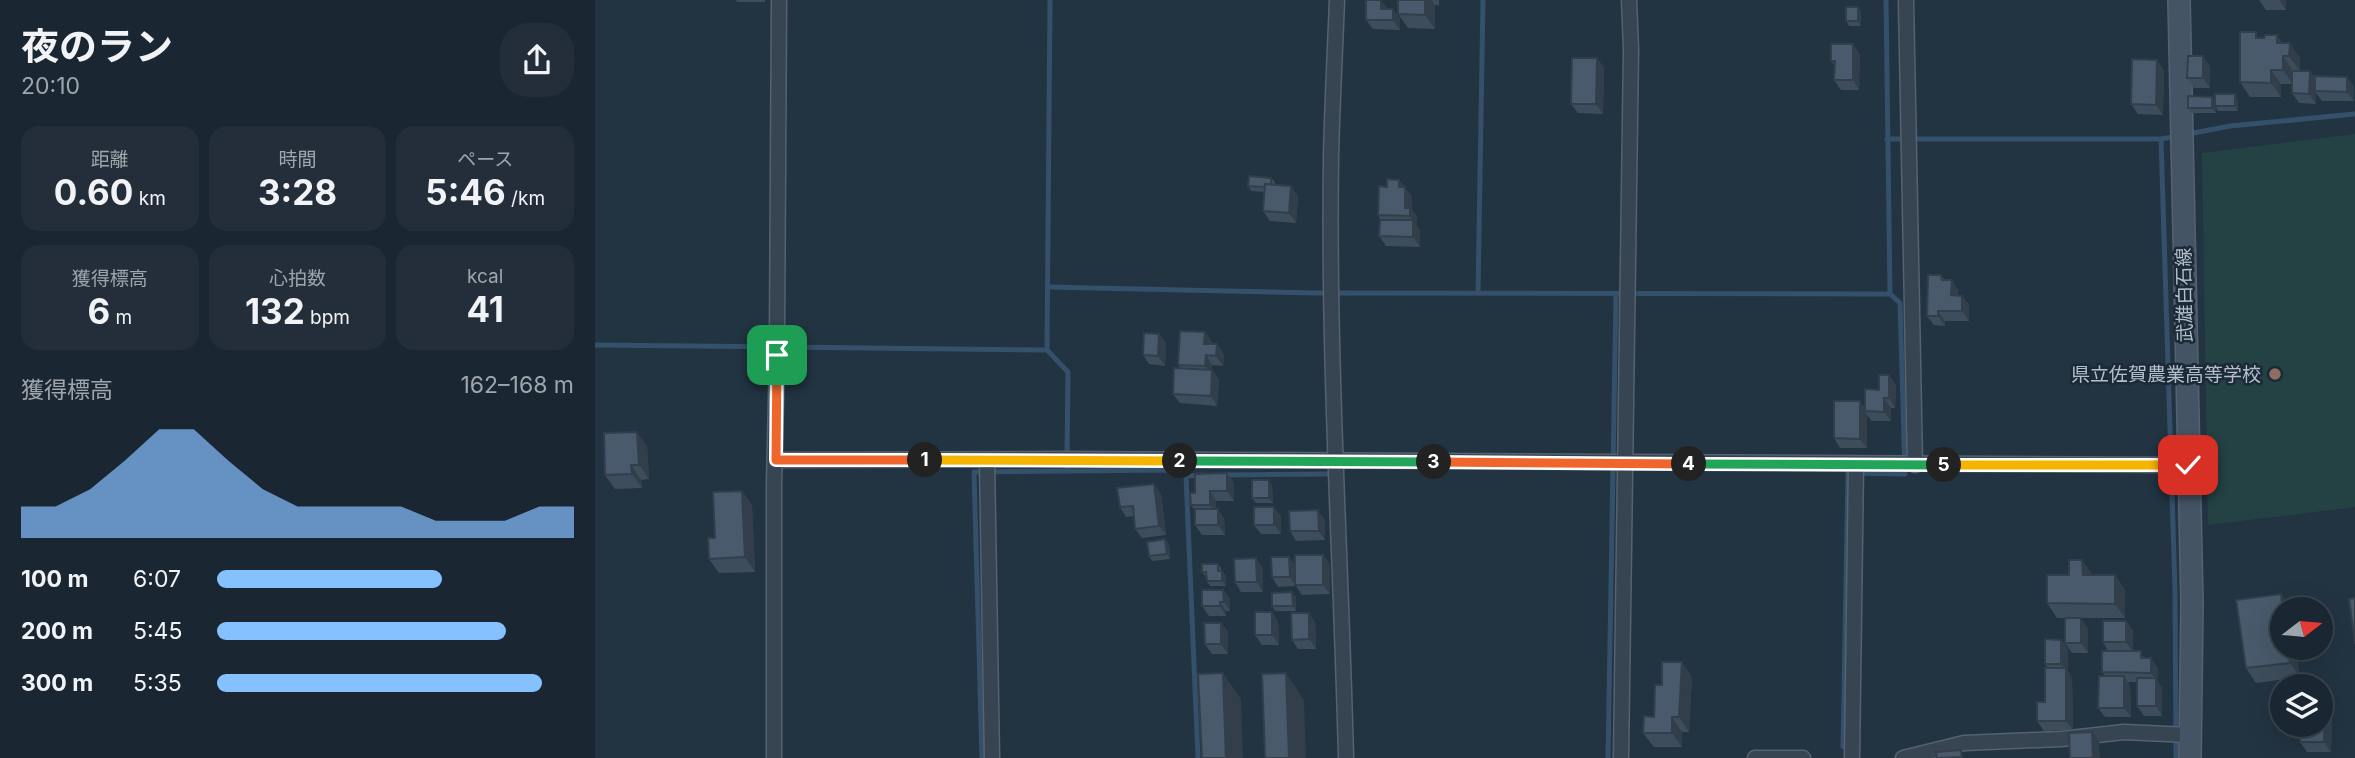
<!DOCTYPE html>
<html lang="ja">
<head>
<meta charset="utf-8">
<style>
  :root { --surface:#1a2632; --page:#232e3a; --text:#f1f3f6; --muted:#9fa5ac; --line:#38434d; --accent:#85c0ff }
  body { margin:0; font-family:Inter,"Noto Sans JP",sans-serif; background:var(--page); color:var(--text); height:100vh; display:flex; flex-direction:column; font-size:26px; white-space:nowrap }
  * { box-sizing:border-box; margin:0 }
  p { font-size:23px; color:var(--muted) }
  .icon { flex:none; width:38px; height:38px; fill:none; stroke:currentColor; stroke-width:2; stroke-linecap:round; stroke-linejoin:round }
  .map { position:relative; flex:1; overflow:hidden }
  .sheet { display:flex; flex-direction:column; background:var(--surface); width:595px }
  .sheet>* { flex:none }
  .needle { width:46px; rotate:74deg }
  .tools { position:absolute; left:1675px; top:597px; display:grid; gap:14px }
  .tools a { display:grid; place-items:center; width:63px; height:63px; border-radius:50%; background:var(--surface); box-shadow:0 7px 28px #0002,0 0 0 2px var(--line); font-size:35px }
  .pin { position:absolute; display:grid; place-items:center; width:60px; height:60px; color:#fff; margin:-30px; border-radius:14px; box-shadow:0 4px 10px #0006 }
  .km { position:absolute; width:35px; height:35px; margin:-18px; border-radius:50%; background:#222; color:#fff; font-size:19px; line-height:35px; text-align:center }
  .round { display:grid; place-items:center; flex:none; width:74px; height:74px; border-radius:28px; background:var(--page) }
  .head { display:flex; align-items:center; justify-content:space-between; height:119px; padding:0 21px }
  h1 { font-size:38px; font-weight:700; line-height:52px }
  .stats { display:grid; grid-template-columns:repeat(3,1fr); gap:10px; height:119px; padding:7px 21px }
  .stats div { display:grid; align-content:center; border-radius:18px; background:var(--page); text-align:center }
  .stats b { font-size:35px; font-weight:700 }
  .stats small { font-size:19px; font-weight:400 }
  .stats p { font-size:19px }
  .chart { height:196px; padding:14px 21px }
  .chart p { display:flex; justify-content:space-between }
  .chart svg { width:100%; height:126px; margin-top:7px; fill:var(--accent); opacity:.7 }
  ul { padding:0 21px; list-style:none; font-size:23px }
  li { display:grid; grid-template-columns:112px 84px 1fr; align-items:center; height:52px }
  li i { height:18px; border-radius:9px; background:var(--accent) }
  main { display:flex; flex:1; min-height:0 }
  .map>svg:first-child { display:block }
  .green { fill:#244243 }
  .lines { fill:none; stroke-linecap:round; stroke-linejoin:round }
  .stream { stroke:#34506a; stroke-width:5 }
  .minor-casing { stroke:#55626f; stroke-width:17 }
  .secondary-casing { stroke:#55626f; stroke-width:24 }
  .minor { stroke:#374451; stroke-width:14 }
  .secondary { stroke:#445465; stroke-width:21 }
  .wall { fill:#3e4d5c }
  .shaded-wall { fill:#323f4b }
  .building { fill:#485a6b; stroke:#323f4b; stroke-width:2 }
  .split-1-casing { stroke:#fff; stroke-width:14 }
  .split-2-casing { stroke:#fff; stroke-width:14 }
  .split-3-casing { stroke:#fff; stroke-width:14 }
  .split-4-casing { stroke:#fff; stroke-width:14 }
  .split-5-casing { stroke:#fff; stroke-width:14 }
  .split-6-casing { stroke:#fff; stroke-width:14 }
  .split-1 { stroke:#f0652b; stroke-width:9 }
  .split-2 { stroke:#f5b400; stroke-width:9 }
  .split-3 { stroke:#22a559; stroke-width:9 }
  .split-4 { stroke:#f0652b; stroke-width:9 }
  .split-5 { stroke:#22a559; stroke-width:9 }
  .split-6 { stroke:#f5b400; stroke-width:9 }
  .education-dot { fill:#8d6e63; stroke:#1c2937; stroke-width:2.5 }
  .labels { text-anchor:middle; stroke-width:5; stroke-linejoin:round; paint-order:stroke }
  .street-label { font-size:19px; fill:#b3bfcc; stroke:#1c2937 }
  .poi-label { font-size:19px; fill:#b3bfcc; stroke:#1c2937; text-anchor:end }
</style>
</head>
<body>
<main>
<section class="sheet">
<div class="head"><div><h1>夜のラン</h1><p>20:10</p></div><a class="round"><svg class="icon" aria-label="share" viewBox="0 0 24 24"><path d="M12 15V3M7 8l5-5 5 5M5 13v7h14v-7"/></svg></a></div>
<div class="stats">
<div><p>距離</p><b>0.60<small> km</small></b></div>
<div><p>時間</p><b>3:28</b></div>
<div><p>ペース</p><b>5:46<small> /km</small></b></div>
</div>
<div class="stats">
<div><p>獲得標高</p><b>6<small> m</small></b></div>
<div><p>心拍数</p><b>132<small> bpm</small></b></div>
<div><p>kcal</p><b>41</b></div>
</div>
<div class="chart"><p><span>獲得標高</span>162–168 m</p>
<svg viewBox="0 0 160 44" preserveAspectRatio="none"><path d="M0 44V33L10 33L20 27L30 17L40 6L50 6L60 17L70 27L80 33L90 33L100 33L110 33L120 38L130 38L140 38L150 33L160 33V44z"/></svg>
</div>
<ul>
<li><b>100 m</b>6:07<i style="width:63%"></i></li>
<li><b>200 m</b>5:45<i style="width:81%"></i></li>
<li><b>300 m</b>5:35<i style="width:91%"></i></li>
</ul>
</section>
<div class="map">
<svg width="1760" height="758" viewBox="0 0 1760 758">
  <rect width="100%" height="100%" fill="#223342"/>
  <polygon class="green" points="1760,134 1760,507 1613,525 1607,153"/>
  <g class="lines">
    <g class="stream">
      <polyline points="1593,134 1635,126 1760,114"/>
      <polyline points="1292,139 1566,139"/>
      <polyline points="454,287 722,293 1295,294 1291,0"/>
      <polyline points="883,293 888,0"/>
      <polyline points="0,345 452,350 455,0"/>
      <polyline points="452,350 473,372 472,458"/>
      <polyline points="472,468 472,471 577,470 591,476"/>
      <polyline points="627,475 733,474"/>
      <polyline points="1248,747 1253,473 1310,474 1305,303 1295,294"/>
      <polyline points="387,758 379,472 472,471"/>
      <polyline points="603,758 591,476 607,475"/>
      <polyline points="1013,758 1021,294"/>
      <polyline points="1581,758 1580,590 1566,139 1583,136"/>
    </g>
    <g class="minor-casing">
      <g id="minor">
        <path d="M742 0C740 53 737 106 736 159 733 359 746 558 751 758"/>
        <polyline points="1311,0 1320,465"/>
        <polyline points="182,338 184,0"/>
        <polyline points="181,460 464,459 1593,465"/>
        <polyline points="392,460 397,758"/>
        <polyline points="179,758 179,485 182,355"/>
        <polyline points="1026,758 1036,49 1034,0"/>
        <polyline points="1160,758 1208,758"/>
        <polyline points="1257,758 1261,464"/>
        <polyline points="1308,758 1369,743 1466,739 1529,732 1594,735"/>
      </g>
    </g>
    <g class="secondary-casing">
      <polyline id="secondary" points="1584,0 1597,603 1595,758"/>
    </g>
    <use href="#minor" class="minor"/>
    <use href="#secondary" class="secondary"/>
  </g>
  <g class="wall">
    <polygon points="141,0 170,0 170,2 142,2"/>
    <polygon points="786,0 792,9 798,9 805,19 805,30 778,29 771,20"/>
    <polygon points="803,0 844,0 844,5 840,5 840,29 813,28 803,14"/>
    <polygon points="1664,0 1691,0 1691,10 1671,10"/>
    <polygon points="1266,12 1266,26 1254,26 1251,21"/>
    <polygon points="1665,38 1688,43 1705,58 1705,71 1715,71 1720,78 1752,77 1759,87 1759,101 1727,101 1721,93 1721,104 1704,103 1697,93 1697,84 1686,84 1686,97 1655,97 1645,82"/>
    <polygon points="1265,54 1264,90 1246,90 1239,80 1240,66 1236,61"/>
    <polygon points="1002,58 1009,68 1008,114 983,113 976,104"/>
    <polygon points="1615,66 1615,88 1599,88 1592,78"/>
    <polygon points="1569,70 1568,115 1543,114 1536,104"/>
    <polygon points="1617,97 1620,100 1643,99 1643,111 1623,111 1621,107 1621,113 1596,113 1593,108"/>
    <polygon points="676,178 680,182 680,185 703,196 701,223 675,221 668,211 669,192 656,191 653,186"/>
    <polygon points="804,180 817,197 817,210 822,217 821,225 825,230 825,247 791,246 784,236 786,220 783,215 792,187"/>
    <polygon points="1346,275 1350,280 1363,290 1363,296 1367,296 1374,305 1374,321 1350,321 1350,326 1339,325 1332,316"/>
    <polygon points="610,332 617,342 616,344 629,354 628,366 617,365 617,370 624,380 622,406 585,403 578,394 585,368 583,365"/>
    <polygon points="571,343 570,366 554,364 548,355"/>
    <polygon points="1294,375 1301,385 1300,408 1296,408 1296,421 1277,421 1272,415 1272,448 1245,448 1239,438 1270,407 1284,390"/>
    <polygon points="52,446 54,479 46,480 47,488 20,489 10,475"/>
    <polygon points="632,473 639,483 639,501 621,501 621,509 629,518 630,535 607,535 600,525 600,511 596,505 600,493"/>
    <polygon points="677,485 678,503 661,503 657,498"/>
    <polygon points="147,491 157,505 160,572 124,573 114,559 120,538"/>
    <polygon points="566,494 571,535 547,538 540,529 539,516 531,517 525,507"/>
    <polygon points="679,507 686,517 686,534 666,534 659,525"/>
    <polygon points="730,520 730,540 701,541 695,531"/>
    <polygon points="570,539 574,544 575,559 557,561 554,556"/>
    <polygon points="728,555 735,565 735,594 707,595 701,586 683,587 677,577 700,566"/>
    <polygon points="1487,560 1497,575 1520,575 1530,590 1530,618 1462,618 1452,603"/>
    <polygon points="623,564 626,568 626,571 631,576 631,586 615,586 612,581 611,577 607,572"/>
    <polygon points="668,568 668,592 646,592 640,582"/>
    <polygon points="628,590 635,599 635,611 631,611 631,616 614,616 607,606"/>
    <polygon points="697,592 701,597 701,611 680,611 677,606"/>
    <polygon points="1686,594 1696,609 1687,609 1705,677 1661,683 1651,668"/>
    <polygon points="677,612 683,622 684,645 667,645 660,635"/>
    <polygon points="1531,621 1538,631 1538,651 1551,658 1563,668 1563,682 1567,688 1567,716 1549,716 1542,706 1542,682 1533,682 1535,686 1536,717 1510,717 1503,708 1510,676 1507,672 1513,651 1508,642"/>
    <polygon points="720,622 721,649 703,649 697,640"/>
    <polygon points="626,623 633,632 633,654 617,654 610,644"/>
    <polygon points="1493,628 1493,653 1477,653 1470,643"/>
    <polygon points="1466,640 1473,649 1473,671 1477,678 1478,730 1449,731 1442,721 1450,702 1453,668 1450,664"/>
    <polygon points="1097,677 1094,732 1087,732 1087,747 1059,747 1048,733 1059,717 1067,685"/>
    <polygon points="1731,701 1737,711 1736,752 1712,752 1705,742 1726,724"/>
  </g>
  <g class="shaded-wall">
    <polygon points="786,0 793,9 786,9"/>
    <polygon points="830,0 837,0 840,5 840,29 830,15"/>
    <polygon points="1684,0 1691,0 1691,10"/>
    <polygon points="1263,7 1266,12 1266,26 1263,21"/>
    <polygon points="798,9 805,19 805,30 798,20"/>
    <polygon points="1682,35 1692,49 1692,57 1682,43"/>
    <polygon points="1695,43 1705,58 1705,71 1694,56"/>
    <polygon points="1258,44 1265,54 1264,90 1258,80"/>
    <polygon points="1608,56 1615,66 1615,88 1608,78"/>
    <polygon points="1688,56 1698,71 1698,84 1688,70"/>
    <polygon points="1002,58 1009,68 1008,114 1001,104"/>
    <polygon points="1562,60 1569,70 1568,115 1561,105"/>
    <polygon points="1676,70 1686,84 1686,97 1676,83"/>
    <polygon points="1715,71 1722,80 1720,91 1721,94 1721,104 1714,94"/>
    <polygon points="1752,77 1759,87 1759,101 1752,92"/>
    <polygon points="1640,94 1643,99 1643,111 1640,106"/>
    <polygon points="1617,97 1621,101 1621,113 1617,108"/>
    <polygon points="804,180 817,197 817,210 822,217 821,225 825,230 825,247 818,237 818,221 810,208 804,187"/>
    <polygon points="696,186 703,196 701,223 694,213"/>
    <polygon points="1357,280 1363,290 1363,305 1356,295"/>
    <polygon points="1367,296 1374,305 1374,321 1367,311"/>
    <polygon points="1343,311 1350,321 1350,326 1343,316"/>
    <polygon points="610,332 617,342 616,353 609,344"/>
    <polygon points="564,334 571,343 570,366 563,356"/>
    <polygon points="622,344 629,354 628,366 621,356"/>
    <polygon points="611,355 617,365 617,376 610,366"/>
    <polygon points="617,370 624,380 622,406 616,396"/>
    <polygon points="1294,375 1301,385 1300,408 1294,398"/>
    <polygon points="1289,398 1296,408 1296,421 1289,412"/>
    <polygon points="1265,401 1272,411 1270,411 1272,415 1272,448 1265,439"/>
    <polygon points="42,432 52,446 54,479 44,465"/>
    <polygon points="36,465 46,480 47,488 37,474"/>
    <polygon points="632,473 639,483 639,501 632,491"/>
    <polygon points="674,480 677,485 678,503 674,498"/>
    <polygon points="559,484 566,494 571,535 564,526"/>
    <polygon points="147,491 157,505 160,572 150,557"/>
    <polygon points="615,491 621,501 621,514 615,505"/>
    <polygon points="679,507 686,517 686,534 679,525"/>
    <polygon points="623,509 629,518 630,535 623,525"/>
    <polygon points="723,510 730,520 730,540 724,531"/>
    <polygon points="570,539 574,544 575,559 572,554"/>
    <polygon points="728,555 735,565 735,594 728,585"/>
    <polygon points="694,557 701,566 701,587 695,577"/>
    <polygon points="661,558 668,568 668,592 662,582"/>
    <polygon points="1487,560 1497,574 1498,590 1488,575"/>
    <polygon points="627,571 631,576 631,586 627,581"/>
    <polygon points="1520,575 1530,590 1530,618 1520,604"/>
    <polygon points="628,590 635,599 635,611 629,602"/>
    <polygon points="697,592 701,597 701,611 698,606"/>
    <polygon points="1686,594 1696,608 1696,609 1688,609"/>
    <polygon points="625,602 631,611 631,616 625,606"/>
    <polygon points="677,612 683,622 684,645 677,635"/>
    <polygon points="714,613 720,622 721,649 714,639"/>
    <polygon points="1486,618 1493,628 1493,653 1486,643"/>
    <polygon points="1531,621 1538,631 1538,652 1531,642"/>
    <polygon points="626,623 633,632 633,654 626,644"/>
    <polygon points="1466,640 1473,649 1473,671 1477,678 1478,730 1471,721 1471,671 1466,664"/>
    <polygon points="1693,648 1701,648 1705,677 1695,663"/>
    <polygon points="1556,658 1563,668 1563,682 1567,688 1567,716 1561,706 1561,679 1556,673"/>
    <polygon points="1087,662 1097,677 1094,732 1084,717"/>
    <polygon points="628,673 646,699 648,758 631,758"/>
    <polygon points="691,673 709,700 711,758 694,758"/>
    <polygon points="1529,676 1535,686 1536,717 1529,708"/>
    <polygon points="1731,701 1737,711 1736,752 1729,742"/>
    <polygon points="1077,717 1087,732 1087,747 1077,733"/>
    <polygon points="1497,732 1504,741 1505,758 1498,758"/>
  </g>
  <g class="building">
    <polygon points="771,0 786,0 786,9 798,9 798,20 771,20"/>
    <polygon points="803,0 830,0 830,15 803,14"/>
    <rect x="1251" y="7" width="12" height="14"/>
    <polygon points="1645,32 1661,32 1661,38 1669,38 1670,35 1682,35 1682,43 1695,43 1694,56 1688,56 1688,70 1676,70 1676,83 1645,82"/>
    <polygon points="1236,44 1258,44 1258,80 1239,80 1240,61 1236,61"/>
    <polygon points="1593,56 1608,56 1608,78 1592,78"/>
    <polygon points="977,58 1002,58 1001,104 976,104"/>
    <polygon points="1537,59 1562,60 1561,105 1536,104"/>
    <polygon points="1697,71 1715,71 1714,94 1697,93"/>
    <polygon points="1720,76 1752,77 1752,92 1720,91"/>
    <rect x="1620" y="94" width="20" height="12"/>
    <polygon points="1593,96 1617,97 1617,108 1593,108"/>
    <polygon points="654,176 676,178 676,185 670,184 670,187 653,186"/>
    <polygon points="792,179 804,180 804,187 810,187 810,208 815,208 815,216 783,215 784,186 792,187"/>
    <polygon points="670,184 696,186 694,213 668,211"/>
    <polygon points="785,220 818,220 818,237 784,236"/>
    <polygon points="1333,275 1346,275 1347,280 1357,280 1356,295 1367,296 1367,311 1343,311 1343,316 1332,316"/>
    <polygon points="585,331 610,332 609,344 622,344 621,356 611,355 610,366 583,365"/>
    <polygon points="549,333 564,334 563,356 548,355"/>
    <polygon points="579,368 617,370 616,396 578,394"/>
    <polygon points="1284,375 1294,375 1294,398 1289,398 1289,412 1270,411 1270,389 1284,390"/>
    <polygon points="1239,401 1265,401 1265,439 1239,438"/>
    <polygon points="42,432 44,465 36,465 37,474 10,475 9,433"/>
    <polygon points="632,473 632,491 615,491 615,505 596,505 595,493 600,493 600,474"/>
    <rect x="657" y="480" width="17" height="18"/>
    <polygon points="559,484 564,526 540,529 538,506 525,507 522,488"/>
    <polygon points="147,491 150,557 114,559 113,538 120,538 118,492"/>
    <rect x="659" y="507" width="20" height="18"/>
    <rect x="600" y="509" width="23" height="16"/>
    <polygon points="723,510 724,531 695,531 694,511"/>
    <polygon points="570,539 572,554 554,556 552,542"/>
    <rect x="700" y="555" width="28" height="30"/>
    <polygon points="676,557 694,557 695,577 677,577"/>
    <polygon points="661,558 662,582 640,582 639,559"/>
    <polygon points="1474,560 1487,560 1488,575 1520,575 1520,604 1452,603 1452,575 1474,575"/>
    <polygon points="607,564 623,564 623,571 627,571 627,581 612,581 611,572 607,572"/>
    <polygon points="607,590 628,590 629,602 625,602 625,606 607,606"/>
    <polygon points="697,592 698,606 677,606 677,593"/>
    <polygon points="1686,594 1688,609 1687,648 1693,648 1695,663 1651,668 1641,600"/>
    <polygon points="1760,598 1760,644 1754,599"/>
    <rect x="660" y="612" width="17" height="23"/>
    <polygon points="696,613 714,613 714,639 697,640"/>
    <rect x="1470" y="618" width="16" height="25"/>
    <rect x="1508" y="621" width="23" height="21"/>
    <polygon points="609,623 626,623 626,644 610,644"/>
    <polygon points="1450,639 1466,640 1466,664 1450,664"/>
    <polygon points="1507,651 1546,651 1546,658 1556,658 1556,673 1507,672"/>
    <polygon points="1067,662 1087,662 1084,717 1077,717 1077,733 1048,733 1049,716 1059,717 1060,685 1067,685"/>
    <polygon points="1450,668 1471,668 1471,721 1442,721 1442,702 1450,702"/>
    <polygon points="628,673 631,758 607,758 603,674"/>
    <polygon points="691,673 694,758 670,758 667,674"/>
    <polygon points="1504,676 1529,676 1529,708 1503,708"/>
    <rect x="1542" y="678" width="19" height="28"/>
    <polygon points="1726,701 1731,701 1729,742 1705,742 1706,724 1726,724"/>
    <polygon points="1497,732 1498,758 1475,758 1474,733"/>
    <polygon points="1366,750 1367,757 1342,758 1341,752"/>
  </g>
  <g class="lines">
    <g class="split-1-casing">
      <polyline id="split-1" points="182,355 181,460 330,460"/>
    </g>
    <g class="split-2-casing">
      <polyline id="split-2" points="330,460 585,461"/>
    </g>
    <g class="split-3-casing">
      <polyline id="split-3" points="585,461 839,462"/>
    </g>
    <g class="split-4-casing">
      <polyline id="split-4" points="839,462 1094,464"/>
    </g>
    <g class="split-5-casing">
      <polyline id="split-5" points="1094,464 1349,465"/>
    </g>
    <g class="split-6-casing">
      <polyline id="split-6" points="1349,465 1593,465"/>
    </g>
    <use href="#split-1" class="split-1"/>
    <use href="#split-2" class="split-2"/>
    <use href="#split-3" class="split-3"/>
    <use href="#split-4" class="split-4"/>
    <use href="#split-5" class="split-5"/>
    <use href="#split-6" class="split-6"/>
  </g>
  <circle class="education-dot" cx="1680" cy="374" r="7"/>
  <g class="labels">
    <g class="street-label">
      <text transform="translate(1589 295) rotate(-91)" y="7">武雄白石線</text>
    </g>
    <g class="poi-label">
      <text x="1666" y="381">県立佐賀農業高等学校</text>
    </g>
  </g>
</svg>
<div class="tools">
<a><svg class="needle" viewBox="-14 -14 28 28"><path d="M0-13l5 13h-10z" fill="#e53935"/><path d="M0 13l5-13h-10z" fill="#9fa5ac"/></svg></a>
<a><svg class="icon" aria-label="layers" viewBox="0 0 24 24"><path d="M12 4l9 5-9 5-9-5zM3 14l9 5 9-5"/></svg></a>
</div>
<div class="pin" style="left:182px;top:355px;background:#1e9e55"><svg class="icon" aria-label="arrive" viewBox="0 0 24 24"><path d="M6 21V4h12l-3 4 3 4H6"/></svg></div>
<div class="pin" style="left:1593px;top:465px;background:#d93025"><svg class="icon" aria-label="check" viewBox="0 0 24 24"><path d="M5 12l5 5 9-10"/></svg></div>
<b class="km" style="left:330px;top:460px">1</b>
<b class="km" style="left:585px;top:461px">2</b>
<b class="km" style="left:839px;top:462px">3</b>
<b class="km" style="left:1094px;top:464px">4</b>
<b class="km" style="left:1349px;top:465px">5</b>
</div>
</main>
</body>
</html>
